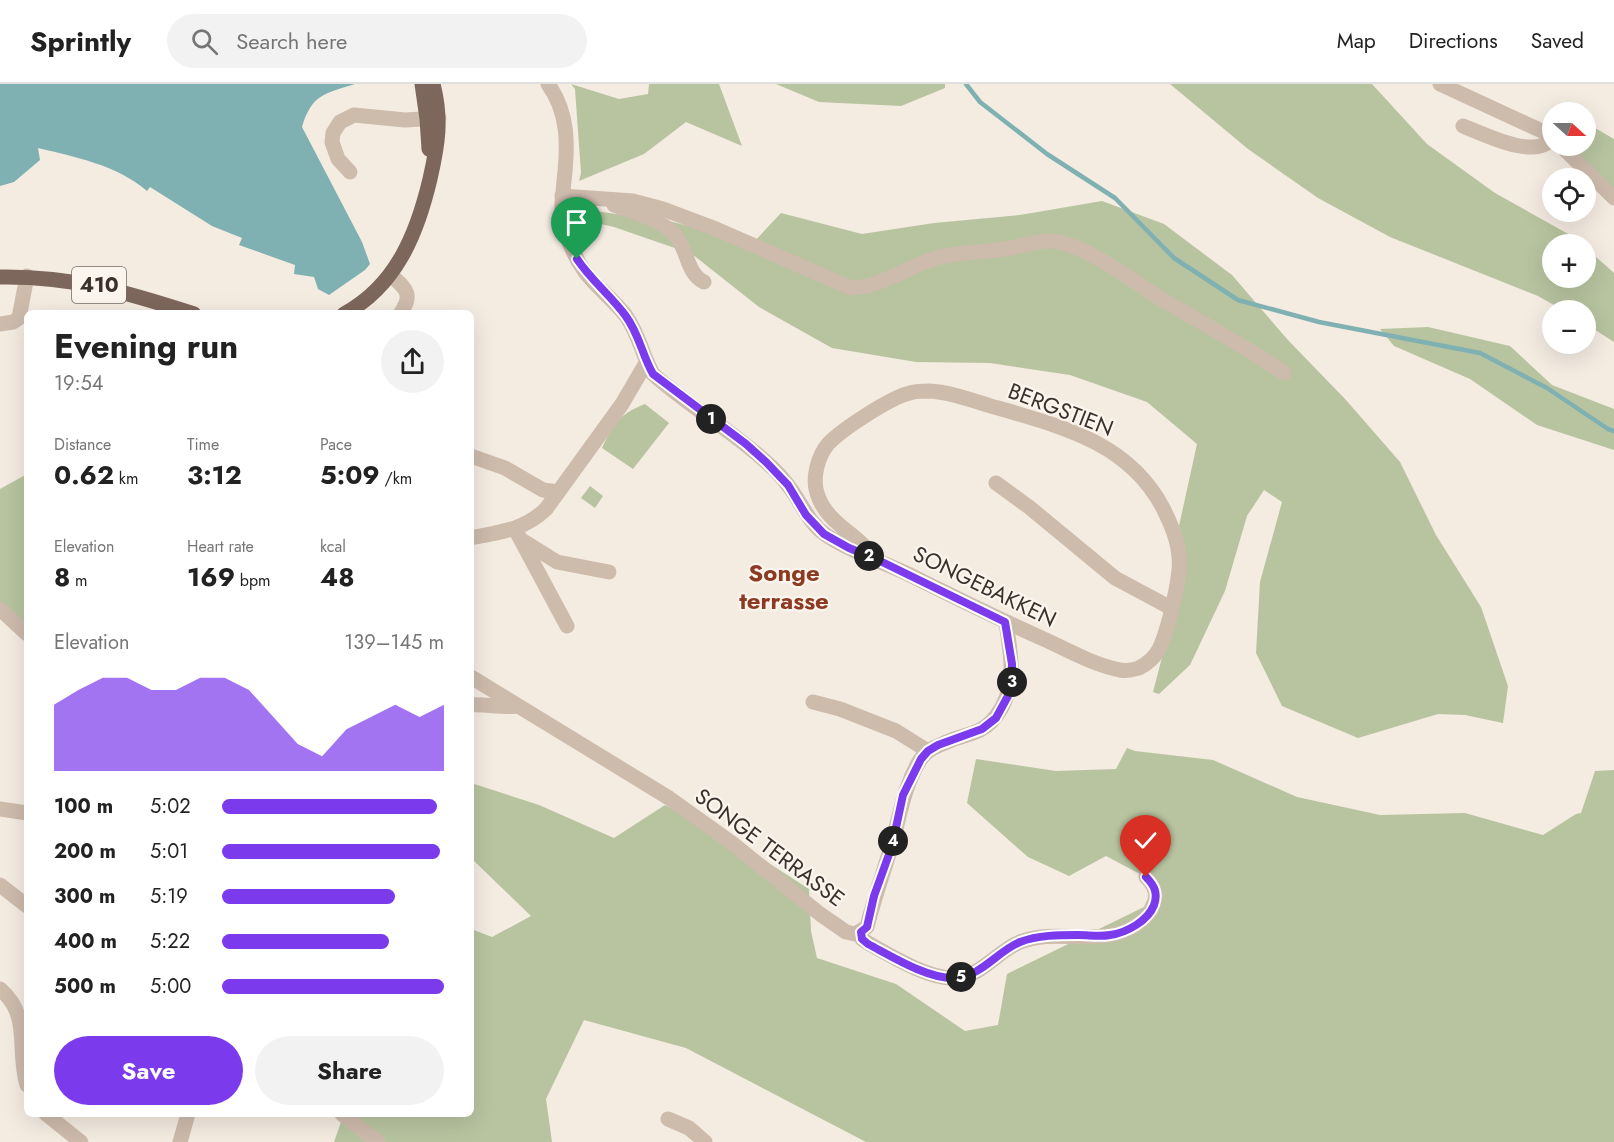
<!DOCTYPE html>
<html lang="en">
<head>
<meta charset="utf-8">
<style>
  :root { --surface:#fff; --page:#f2f2f2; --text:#222; --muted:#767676; --line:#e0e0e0; --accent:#7c3aed }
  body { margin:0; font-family:Jost,sans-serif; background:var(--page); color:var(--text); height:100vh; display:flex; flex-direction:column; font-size:22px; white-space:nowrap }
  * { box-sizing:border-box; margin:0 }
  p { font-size:20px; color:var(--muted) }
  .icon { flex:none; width:33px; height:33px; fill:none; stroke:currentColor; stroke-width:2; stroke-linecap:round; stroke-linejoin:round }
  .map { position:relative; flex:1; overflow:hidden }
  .panel { position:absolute; left:24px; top:226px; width:450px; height:807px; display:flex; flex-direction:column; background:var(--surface); border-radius:9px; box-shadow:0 6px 24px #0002 }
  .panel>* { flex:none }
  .needle { width:39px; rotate:111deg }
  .tools { position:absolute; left:1542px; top:18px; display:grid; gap:12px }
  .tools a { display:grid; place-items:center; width:54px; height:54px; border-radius:50%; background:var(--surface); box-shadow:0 6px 24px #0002; font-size:30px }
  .pin { position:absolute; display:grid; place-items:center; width:51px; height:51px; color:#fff; margin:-62px -26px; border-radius:50% 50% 50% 0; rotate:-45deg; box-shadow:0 0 6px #0007 }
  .pin .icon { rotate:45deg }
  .km { position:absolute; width:30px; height:30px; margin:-15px; border-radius:50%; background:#222; color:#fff; font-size:16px; line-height:30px; text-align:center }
  .round { display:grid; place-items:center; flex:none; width:63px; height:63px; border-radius:32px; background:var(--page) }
  .summary { display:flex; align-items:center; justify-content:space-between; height:102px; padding:0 30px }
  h1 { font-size:33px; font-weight:700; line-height:45px }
  .figures { display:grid; grid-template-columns:repeat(3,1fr); gap:9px; height:102px; padding:6px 30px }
  .figures div { display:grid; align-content:center }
  .figures b { font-size:26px; font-weight:700 }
  .figures small { font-size:16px; font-weight:400 }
  .figures p { font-size:16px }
  .chart { height:168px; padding:12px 30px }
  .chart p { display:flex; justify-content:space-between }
  .chart svg { width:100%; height:108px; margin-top:6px; fill:var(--accent); opacity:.7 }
  .primary-button { display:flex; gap:12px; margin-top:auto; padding:12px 30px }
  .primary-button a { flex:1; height:69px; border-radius:36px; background:var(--accent); color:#fff; font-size:24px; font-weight:700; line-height:69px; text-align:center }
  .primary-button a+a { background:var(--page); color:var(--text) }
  ul { padding:0 30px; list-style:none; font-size:20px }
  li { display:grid; grid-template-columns:96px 72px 1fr; align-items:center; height:45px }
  li i { height:15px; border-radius:8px; background:var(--accent) }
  header { display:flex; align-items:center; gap:36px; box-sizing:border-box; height:84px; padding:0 30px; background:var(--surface); border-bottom:2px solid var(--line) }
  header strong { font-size:28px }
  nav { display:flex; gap:33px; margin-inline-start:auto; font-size:21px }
  .search { width:420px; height:54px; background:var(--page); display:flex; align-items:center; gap:15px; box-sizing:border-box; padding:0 21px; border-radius:33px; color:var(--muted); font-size:22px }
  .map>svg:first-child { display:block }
  .green { fill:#b8c4a0 }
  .water { fill:#7fb0b2 }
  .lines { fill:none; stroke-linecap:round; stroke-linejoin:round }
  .stream { stroke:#7fb0b2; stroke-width:4.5 }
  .minor { stroke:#cdbbac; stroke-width:15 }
  .major { stroke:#7d675c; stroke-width:15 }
  .route-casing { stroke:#fff; stroke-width:12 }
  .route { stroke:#7c3aed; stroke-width:8 }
  .labels { text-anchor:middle; stroke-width:4.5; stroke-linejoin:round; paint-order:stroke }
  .shield { fill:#fbf5ee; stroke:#756b66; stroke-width:1.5 }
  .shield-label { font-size:21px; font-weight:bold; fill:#3b302b }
  .street-label { font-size:22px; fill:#3b302b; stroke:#fbf5ee }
  .neighbourhood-label { font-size:24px; font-weight:bold; fill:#8c3b22; stroke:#fbf5ee }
</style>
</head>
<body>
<header>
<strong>Sprintly</strong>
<div class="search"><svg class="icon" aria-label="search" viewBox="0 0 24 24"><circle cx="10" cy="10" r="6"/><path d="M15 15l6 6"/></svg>Search here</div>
<nav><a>Map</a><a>Directions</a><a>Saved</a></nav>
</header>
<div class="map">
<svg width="1614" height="1058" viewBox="0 0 1614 1058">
  <rect width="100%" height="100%" fill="#f4ebe1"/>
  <g class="green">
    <polygon points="571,0 619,15 648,10 649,0 719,0 742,62 686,38 644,70 579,97 581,89 575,5"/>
    <polygon points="776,0 945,0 945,4 901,22 819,18"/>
    <polygon points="1170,0 1372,0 1427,60 1495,109 1570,151 1581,160 1552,160 1552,194 1586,194 1586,164 1614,189 1614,258 1586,240 1586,226 1563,226 1538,212 1390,153 1318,114 1248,65"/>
    <polygon points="1586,43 1595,44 1614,55 1614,105 1566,62 1586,62"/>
    <polygon points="575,112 588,126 673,138 753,159 781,129 862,150 934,139 1020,131 1102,117 1164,140 1232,191 1287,255 1346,316 1400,378 1436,451 1481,523 1508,602 1503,639 1465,631 1438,630 1358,654 1282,622 1256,569 1260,498 1282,418 1264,406 1247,432 1225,507 1190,581 1159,610 1153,608 1174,527 1179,442 1197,360 1147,318 1070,291 990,279 916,278 832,264 759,223 692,170 614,143 570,133"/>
    <polygon points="1428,243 1510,262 1552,301 1614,325 1614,366 1537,341 1470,295 1394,262 1380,245"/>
    <path d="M645 320 669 339 633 385 602 364C614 338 620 330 645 320Z"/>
    <polygon points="27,390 27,549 0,520 0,405"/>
    <polygon points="590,402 603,412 595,424 581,414"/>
    <polygon points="1127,664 1135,667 1213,676 1297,713 1380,731 1465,729 1543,751 1576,730 1581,729 1595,687 1614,686 1614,1058 866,1058 686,964 584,936 546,1015 552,1058 334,1058 341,1038 333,1031 471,1030 471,845 492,853 531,832 473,776 471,776 471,699 539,721 614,754 665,721 739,760 809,805 811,847 817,874 896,900 965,947 998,941 1007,890 1144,823 1155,798 1106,772 1069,792 1028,773 967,719 976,675 1056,687 1116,685"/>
  </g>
  <path class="water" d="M0 0H355C324 10 312 10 302 43L362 158 370 180 365 186 329 211 318 205 314 193 294 190 295 181 239 161 242 154 212 142 150 103 147 107C117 81 75 73 38 64L40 76 14 98 0 102Z"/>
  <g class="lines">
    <polyline class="stream" points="966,0 980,18 1047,70 1115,114 1174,174 1238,216 1319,238 1480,269 1547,304 1608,345 1614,347"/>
    <g class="minor">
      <path d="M548 0C569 29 568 62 564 97 563 110 560 125 563 138 567 155 575 174 585 188 597 204 614 216 626 232 639 250 642 271 653 290 688 322 730 345 765 377 773 384 781 392 787 400 801 417 808 439 826 451 851 468 881 477 908 490 954 513 1001 536 1048 557 1071 568 1095 581 1120 586 1126 587 1133 586 1139 584 1147 580 1153 575 1158 567 1167 551 1177 506 1179 486 1181 464 1173 444 1163 424 1129 359 1063 343 998 324 976 318 952 308 929 307 923 307 915 307 910 309 891 313 841 346 828 360 818 372 812 394 817 409 826 440 859 450 876 475"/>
      <polyline points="1440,0 1544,48 1552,54"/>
      <path d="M1463 42C1484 50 1536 77 1552 54"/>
      <polyline points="1561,62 1614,114"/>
      <polyline points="350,88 338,75 332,58 333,49 340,38 354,31 405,36 439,34"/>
      <path d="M562 112 633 117 663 125 716 145 851 204C886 203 915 176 950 171 968 168 986 168 1004 165 1019 163 1035 157 1050 157 1081 157 1136 199 1163 216 1204 240 1245 262 1284 289"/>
      <path d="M614 121C633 128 661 135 675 151 688 165 686 189 704 198"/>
      <path d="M391 191C406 205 414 210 400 230"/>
      <polyline points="0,240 13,238 19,234 27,192"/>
      <polyline points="471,372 505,384 543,406 558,408"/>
      <polyline points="996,399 1029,423 1115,494 1171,524"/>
      <polyline points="515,445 567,542"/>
      <path d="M471 454C500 448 524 446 546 425L622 320 646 279"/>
      <polyline points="525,458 557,478 609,488"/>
      <polyline points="0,525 27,550"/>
      <path d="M471 593 669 714 732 759 820 830 846 848 855 850 867 843C874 815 883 790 891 763 900 733 903 704 920 676 928 664 942 660 954 655 963 652 972 650 980 646 990 641 997 632 1002 623 1017 595 1010 568 1006 538"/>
      <polyline points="813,618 840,625 896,647 928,667"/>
      <path d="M471 621C487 620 501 624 517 622"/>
      <polyline points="0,725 27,729"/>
      <polyline points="0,801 27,822"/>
      <path d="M861 848 862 855 868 859C891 872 930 896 956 894 981 892 998 867 1020 858 1051 846 1080 857 1110 851 1126 849 1148 837 1154 821 1158 810 1155 802 1146 793"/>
      <path d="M0 905C32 932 16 966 27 1001"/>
      <polyline points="46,1030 81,1058"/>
      <polyline points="342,1030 378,1058"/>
      <polyline points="668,1035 689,1044 705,1058"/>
      <polyline points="180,1058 188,1030"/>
    </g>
    <g class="major">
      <polyline points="422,0 427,35 429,65"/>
      <path d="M0 193C73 192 126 208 194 230"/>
      <path d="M344 230C396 202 417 150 430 95 438 60 442 35 433 0"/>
    </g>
  </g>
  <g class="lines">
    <g class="route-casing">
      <path id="route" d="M577 175C591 196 610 211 625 231 639 249 642 271 653 290L746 360 766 378 788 401 806 431 824 450 849 464 876 475 1005 538 1012 580V598L1008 612 996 634 982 645 938 661 928 667 921 675 903 711 892 762 874 812 867 843 861 848 862 855 868 860C891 872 929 896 956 894 981 892 998 867 1020 858 1038 851 1059 851 1078 851 1089 851 1100 853 1110 851 1126 849 1148 837 1154 821 1158 810 1155 802 1146 793"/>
    </g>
    <use href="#route" class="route"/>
  </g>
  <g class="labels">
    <rect class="shield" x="72" y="183" width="54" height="36" rx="4.5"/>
    <g class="shield-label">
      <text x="99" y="208">410</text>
    </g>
    <g class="street-label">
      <text transform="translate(1061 325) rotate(21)" y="8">BERGSTIEN</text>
      <text transform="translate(985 502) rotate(26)" y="8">SONGEBAKKEN</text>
      <text transform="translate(770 763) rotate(37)" y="8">SONGE TERRASSE</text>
    </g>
    <g class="neighbourhood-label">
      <text x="784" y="497">Songe<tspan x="784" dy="28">terrasse</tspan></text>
    </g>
  </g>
</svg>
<div class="tools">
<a><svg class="needle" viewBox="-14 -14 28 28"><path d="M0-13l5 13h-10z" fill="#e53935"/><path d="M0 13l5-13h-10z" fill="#767676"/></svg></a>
<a><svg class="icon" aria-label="locate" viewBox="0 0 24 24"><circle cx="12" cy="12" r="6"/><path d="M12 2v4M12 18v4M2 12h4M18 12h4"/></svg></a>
<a>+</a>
<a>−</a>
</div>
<div class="pin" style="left:577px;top:175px;background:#1e9e55"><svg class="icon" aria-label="arrive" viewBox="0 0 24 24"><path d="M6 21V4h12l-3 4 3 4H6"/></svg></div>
<div class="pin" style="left:1146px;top:793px;background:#d93025"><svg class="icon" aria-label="check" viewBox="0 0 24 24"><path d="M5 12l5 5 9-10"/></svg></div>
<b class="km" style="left:711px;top:335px">1</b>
<b class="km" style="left:869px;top:472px">2</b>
<b class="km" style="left:1012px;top:598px">3</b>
<b class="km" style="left:893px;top:757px">4</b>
<b class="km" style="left:961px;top:893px">5</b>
<section class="panel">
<div class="summary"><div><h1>Evening run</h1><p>19:54</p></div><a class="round"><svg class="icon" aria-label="share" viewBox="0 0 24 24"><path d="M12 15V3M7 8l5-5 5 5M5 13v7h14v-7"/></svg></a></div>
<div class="figures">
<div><p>Distance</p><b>0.62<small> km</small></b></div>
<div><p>Time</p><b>3:12</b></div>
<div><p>Pace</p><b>5:09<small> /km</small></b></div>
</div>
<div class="figures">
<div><p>Elevation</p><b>8<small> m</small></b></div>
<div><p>Heart rate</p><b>169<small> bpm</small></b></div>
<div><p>kcal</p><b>48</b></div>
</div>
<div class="chart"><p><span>Elevation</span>139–145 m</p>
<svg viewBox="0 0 160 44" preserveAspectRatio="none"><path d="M0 44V17L10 11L20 6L30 6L40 11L50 11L60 6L70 6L80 11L90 22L100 33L110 38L120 27L130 22L140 17L150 22L160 17V44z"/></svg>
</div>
<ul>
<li><b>100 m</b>5:02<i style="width:97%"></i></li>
<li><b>200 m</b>5:01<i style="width:98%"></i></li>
<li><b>300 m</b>5:19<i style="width:78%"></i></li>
<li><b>400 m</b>5:22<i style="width:75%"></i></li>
<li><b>500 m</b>5:00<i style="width:100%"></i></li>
</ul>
<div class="primary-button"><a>Save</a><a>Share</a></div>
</section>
</div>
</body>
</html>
